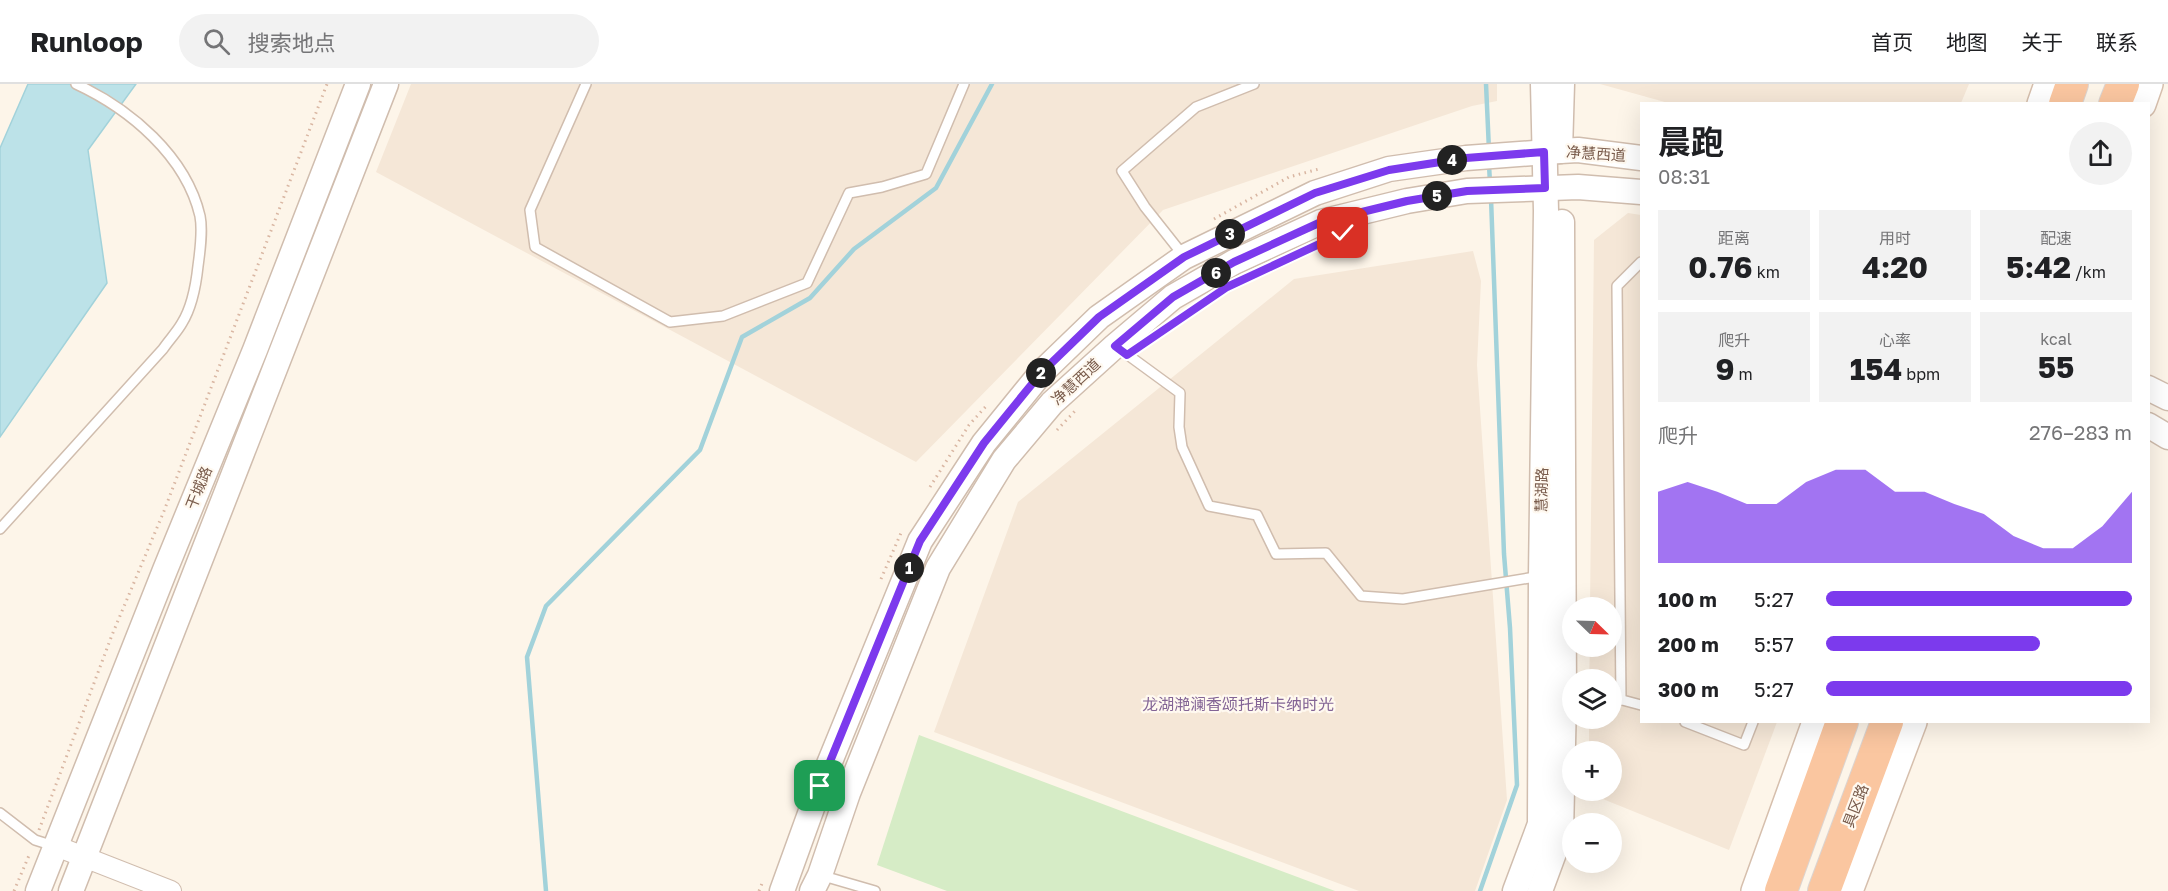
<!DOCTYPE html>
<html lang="zh">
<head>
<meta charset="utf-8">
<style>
  :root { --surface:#fff; --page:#f2f2f2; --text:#202124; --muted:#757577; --line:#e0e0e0; --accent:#7c3aed }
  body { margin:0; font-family:"Golos Text","Noto Sans SC",sans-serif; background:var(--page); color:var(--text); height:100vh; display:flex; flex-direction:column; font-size:22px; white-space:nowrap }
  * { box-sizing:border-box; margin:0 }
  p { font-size:20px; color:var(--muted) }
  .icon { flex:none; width:33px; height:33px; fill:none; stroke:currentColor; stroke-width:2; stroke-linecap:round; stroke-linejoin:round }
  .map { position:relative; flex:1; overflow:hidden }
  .details { position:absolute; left:1640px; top:18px; width:510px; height:621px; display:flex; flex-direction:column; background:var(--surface); border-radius:0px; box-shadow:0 6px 24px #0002 }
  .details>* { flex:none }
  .needle { width:39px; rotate:113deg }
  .fabs { position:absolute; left:1562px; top:513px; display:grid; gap:12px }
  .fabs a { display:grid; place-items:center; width:60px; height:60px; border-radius:50%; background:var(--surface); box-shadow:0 6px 24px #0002; font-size:30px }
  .pin { position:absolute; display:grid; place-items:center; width:51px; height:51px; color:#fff; margin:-26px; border-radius:12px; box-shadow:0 3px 9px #0006 }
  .km { position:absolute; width:30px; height:30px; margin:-15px; border-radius:50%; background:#222; color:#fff; font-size:16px; line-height:30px; text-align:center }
  .round { display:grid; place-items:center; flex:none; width:63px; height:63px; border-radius:32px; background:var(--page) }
  .overview { display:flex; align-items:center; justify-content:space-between; height:102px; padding:0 18px }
  h1 { font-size:33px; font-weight:700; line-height:45px }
  .stats { display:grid; grid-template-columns:repeat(3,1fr); gap:9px; height:102px; padding:6px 18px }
  .stats div { display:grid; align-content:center; border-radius:0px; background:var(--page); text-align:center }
  .stats b { font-size:30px; font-weight:700 }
  .stats small { font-size:16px; font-weight:400 }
  .stats p { font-size:16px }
  .chart { height:168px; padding:12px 18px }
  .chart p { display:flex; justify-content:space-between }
  .chart svg { width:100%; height:108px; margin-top:6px; fill:var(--accent); opacity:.7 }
  ul { padding:0 18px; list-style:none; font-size:20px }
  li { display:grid; grid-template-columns:96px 72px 1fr; align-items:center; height:45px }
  li i { height:15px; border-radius:8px; background:var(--accent) }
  header { display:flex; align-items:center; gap:36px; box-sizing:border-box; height:84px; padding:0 30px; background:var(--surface); border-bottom:2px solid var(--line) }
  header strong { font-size:28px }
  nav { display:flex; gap:33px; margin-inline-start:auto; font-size:21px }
  .search { width:420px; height:54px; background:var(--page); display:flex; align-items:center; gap:15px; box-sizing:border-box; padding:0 21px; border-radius:33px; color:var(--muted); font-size:22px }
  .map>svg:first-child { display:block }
  .residential { fill:#f5e7d7 }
  .green { fill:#d6ecc6 }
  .water { fill:#bce2e8; stroke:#a2d2da; stroke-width:1.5 }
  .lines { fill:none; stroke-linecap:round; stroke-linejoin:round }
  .stream { stroke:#a2d2da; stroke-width:4.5 }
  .service-casing { stroke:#d0bdae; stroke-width:12 }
  .minor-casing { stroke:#d0bdae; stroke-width:22 }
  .tertiary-casing { stroke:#d0bdae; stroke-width:27 }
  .secondary-casing { stroke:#d6bfad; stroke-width:30 }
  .trunk-casing { stroke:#dcd4d0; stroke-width:34 }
  .path { stroke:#d9b6a2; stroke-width:3; stroke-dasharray:1.5 4.5; stroke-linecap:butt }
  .service { stroke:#fff; stroke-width:9 }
  .minor { stroke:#fff; stroke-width:20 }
  .tertiary { stroke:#fff; stroke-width:24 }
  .secondary { stroke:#fff; stroke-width:27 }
  .trunk { stroke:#fac6a0; stroke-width:32 }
  .route-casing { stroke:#fff; stroke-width:12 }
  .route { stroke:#7c3aed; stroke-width:8 }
  .labels { text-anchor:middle; stroke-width:4.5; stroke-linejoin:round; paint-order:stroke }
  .street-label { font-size:15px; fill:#795b4b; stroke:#fff9f0 }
  .neighbourhood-label { font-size:16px; fill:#836495; stroke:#fff9f0 }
</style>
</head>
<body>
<header>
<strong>Runloop</strong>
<div class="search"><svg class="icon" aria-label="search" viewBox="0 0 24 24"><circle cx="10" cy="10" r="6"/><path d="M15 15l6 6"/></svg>搜索地点</div>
<nav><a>首页</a><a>地图</a><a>关于</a><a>联系</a></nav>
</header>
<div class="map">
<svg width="2168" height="807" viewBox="0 0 2168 807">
  <rect width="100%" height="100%" fill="#fdf5e9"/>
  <g class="residential">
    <polygon points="411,0 1497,0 1497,17 1472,22 1163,126 916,378 376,88"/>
    <polygon points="1600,0 1969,0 1961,19 1672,20"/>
    <polygon points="1628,129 1641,131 1641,638 1777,638 1729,766 1588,709 1588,707 1611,706 1611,668 1589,667 1589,635 1611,634 1611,596 1589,595 1590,563 1611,562 1611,524 1590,523 1594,156"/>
    <polygon points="1473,167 1481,197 1477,281 1507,716 1475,807 1359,807 934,648 1018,418 1294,195"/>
  </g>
  <polygon class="green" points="919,651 1335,807 947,807 877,781"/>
  <polygon class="water" points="28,0 136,0 88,66 107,199 0,353 0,64"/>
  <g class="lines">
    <g class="stream">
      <polyline points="1486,0 1489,66"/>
      <polyline points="1489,81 1490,99"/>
      <polyline points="546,807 527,573 546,522 700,366 742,253 810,214 854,165 936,104 992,0"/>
      <polyline points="1480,807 1517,701 1510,544 1504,470 1491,114"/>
    </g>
    <g class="service-casing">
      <g id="service">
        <polyline points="586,0 530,126 535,163 670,238 723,232 807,199 849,109 882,103 926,90 964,0"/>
        <polyline points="1183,171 1145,123 1122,87 1196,23 1254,0"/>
        <polyline points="1117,263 1180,309 1179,343 1182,363 1209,422 1257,431 1276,470 1326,469 1361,512 1403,515 1541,492"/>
        <path d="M0 445 163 265C169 256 177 248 182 239 192 223 196 201 198 182 200 167 203 147 200 132 186 72 130 25 76 0"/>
        <polyline points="1611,613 1641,621"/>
        <polyline points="1621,616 1617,202 1641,178"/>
        <polyline points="1685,638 1744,661 1753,638"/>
        <polyline points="0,729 35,756 54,762"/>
        <polyline points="820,791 875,807"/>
      </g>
    </g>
    <g class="minor-casing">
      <polyline id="minor" points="56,762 171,807"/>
    </g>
    <g class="tertiary-casing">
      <g id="tertiary">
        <polyline points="1560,67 1562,0"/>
        <polyline points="2148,304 2168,314"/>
        <polyline points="2148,341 2168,353"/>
        <polyline points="38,807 165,486 255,266 358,0"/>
        <polyline points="71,807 386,0"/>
        <polyline points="782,807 820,702 920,457 984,359 1041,289 1099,233 1184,173 1315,109 1389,85 1466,74 1560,67 1578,66 1641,74"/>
        <polyline points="812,807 820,791 848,709 938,484 1004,376 1052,319 1115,262 1173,213 1234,178 1321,138 1407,117 1467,107 1578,103 1641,108"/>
        <polyline points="1515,807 1540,740 1541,492 1546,127 1543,0"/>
        <polyline points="1540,807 1561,750 1564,615 1562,138"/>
      </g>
    </g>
    <g class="secondary-casing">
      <g id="secondary">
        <polyline points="2041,20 2048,0"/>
        <polyline points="2142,20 2149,0"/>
        <polyline points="1755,807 1816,638"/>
        <polyline points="1849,807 1913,638"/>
      </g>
    </g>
    <g class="trunk-casing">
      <g id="trunk">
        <polyline points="2065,20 2072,0"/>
        <polyline points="2115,20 2123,0"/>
        <polyline points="1781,807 1842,638"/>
        <polyline points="1824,807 1887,638"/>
      </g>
    </g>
    <g class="path">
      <polyline points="1214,135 1289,93 1319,85"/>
      <polyline points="1178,236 1195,225"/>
      <polyline points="1057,346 1075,327"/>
      <polyline points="930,403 969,341 988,320"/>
      <polyline points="881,495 901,449"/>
      <polyline points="39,746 112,551 164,427 327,0"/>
      <polyline points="14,807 30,769"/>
      <polyline points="759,807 763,797"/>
    </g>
    <use href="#service" class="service"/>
    <use href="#minor" class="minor"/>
    <use href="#tertiary" class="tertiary"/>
    <use href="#secondary" class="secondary"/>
    <use href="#trunk" class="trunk"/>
  </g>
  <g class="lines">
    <g class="route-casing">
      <polyline id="route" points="820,702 920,457 984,359 1041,289 1099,233 1184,173 1315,109 1389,86 1466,74 1544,68 1545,104 1467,107 1407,117 1321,138 1234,178 1173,213 1115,262 1127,271 1227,203 1343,149"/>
    </g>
    <use href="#route" class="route"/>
  </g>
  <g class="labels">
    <g class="street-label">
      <text transform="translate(1596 70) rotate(4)" y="5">净慧西道</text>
      <text transform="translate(1076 298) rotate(-43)" y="5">净慧西道</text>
      <text transform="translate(199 404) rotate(-68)" y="5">干城路</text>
      <text transform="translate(1542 406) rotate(-89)" y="5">慧湖路</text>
      <text transform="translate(1856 722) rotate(-69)" y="5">具区路</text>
    </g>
    <g class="neighbourhood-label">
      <text x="1238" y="626">龙湖滟澜香颂托斯卡纳时光</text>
    </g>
  </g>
</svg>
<div class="fabs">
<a><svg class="needle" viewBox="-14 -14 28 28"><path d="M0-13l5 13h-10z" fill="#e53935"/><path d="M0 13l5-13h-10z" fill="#757577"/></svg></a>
<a><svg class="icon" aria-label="layers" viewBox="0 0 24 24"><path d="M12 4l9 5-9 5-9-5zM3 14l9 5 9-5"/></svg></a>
<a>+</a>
<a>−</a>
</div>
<div class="pin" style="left:820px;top:702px;background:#1e9e55"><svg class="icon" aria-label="arrive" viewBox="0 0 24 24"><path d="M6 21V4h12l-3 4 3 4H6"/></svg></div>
<div class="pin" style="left:1343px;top:149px;background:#d93025"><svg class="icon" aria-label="check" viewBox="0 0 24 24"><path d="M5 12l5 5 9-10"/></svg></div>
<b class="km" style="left:909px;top:484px">1</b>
<b class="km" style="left:1041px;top:289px">2</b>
<b class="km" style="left:1230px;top:150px">3</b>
<b class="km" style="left:1452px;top:76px">4</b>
<b class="km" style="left:1437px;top:112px">5</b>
<b class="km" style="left:1216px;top:189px">6</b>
<section class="details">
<div class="overview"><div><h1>晨跑</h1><p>08:31</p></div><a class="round"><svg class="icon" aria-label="share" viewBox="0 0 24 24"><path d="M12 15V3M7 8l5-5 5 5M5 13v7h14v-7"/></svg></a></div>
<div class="stats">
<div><p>距离</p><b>0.76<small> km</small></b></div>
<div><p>用时</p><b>4:20</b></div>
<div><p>配速</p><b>5:42<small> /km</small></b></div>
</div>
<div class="stats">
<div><p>爬升</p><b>9<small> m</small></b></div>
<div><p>心率</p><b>154<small> bpm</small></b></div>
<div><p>kcal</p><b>55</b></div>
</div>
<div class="chart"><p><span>爬升</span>276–283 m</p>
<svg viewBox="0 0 160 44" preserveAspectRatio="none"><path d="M0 44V15L10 11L20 15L30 20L40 20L50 11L60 6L70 6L80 15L90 15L100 20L110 24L120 33L130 38L140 38L150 29L160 15V44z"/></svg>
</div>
<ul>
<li><b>100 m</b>5:27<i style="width:100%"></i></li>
<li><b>200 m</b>5:57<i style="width:70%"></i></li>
<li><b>300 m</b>5:27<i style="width:100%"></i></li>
</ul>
</section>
</div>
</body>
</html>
